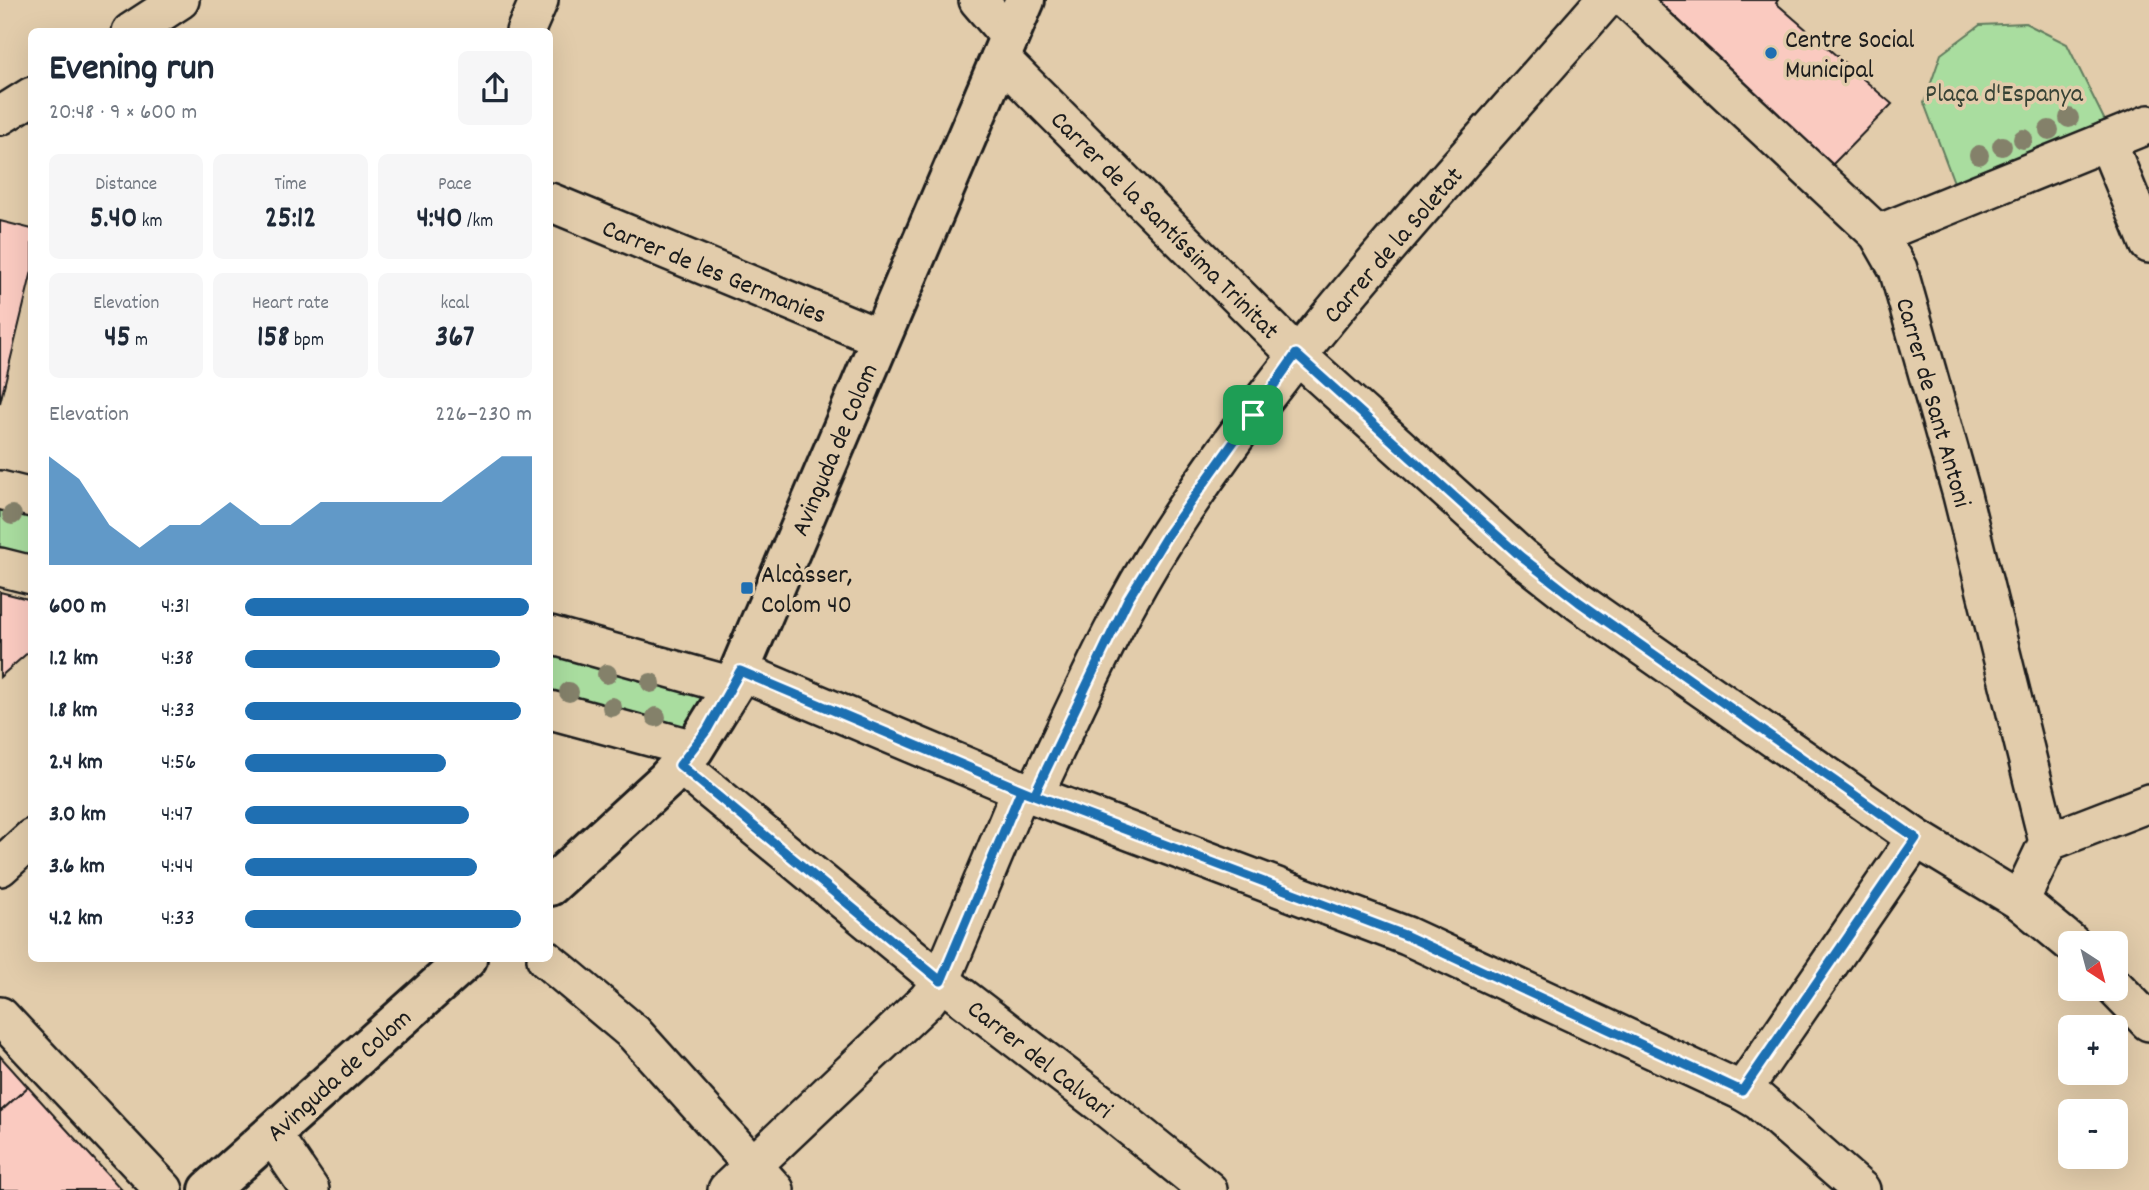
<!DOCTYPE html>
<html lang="en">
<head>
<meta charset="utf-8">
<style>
  :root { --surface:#fff; --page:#f6f6f7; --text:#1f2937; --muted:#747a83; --accent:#1f6fb2 }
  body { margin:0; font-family:Dekko,sans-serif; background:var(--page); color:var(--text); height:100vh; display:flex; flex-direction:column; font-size:26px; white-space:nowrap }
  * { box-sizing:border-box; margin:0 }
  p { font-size:23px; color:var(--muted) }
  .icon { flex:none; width:38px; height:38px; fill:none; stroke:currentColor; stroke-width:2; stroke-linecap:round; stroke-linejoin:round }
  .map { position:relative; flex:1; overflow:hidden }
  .side { position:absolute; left:28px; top:28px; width:525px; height:934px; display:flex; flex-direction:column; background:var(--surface); border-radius:10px; box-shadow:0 7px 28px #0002 }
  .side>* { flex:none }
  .needle { width:46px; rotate:144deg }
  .tools { position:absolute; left:2058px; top:931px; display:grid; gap:14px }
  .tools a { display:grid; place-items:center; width:70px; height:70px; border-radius:10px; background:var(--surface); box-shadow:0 7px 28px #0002; font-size:35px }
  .pin { position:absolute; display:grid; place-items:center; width:60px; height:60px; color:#fff; margin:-30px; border-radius:14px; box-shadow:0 4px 10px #0006 }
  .round { display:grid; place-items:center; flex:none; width:74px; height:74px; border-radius:10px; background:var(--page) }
  .overview { display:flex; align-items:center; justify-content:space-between; height:119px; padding:0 21px }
  h1 { font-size:38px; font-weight:700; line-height:52px }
  .figures { display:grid; grid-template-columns:repeat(3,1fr); gap:10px; height:119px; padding:7px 21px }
  .figures div { display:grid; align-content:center; border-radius:10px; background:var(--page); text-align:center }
  .figures b { font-size:30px; font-weight:700 }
  .figures small { font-size:19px; font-weight:400 }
  .figures p { font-size:19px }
  .chart { height:196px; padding:14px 21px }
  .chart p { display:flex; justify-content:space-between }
  .chart svg { width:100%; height:126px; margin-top:7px; fill:var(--accent); opacity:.7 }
  ul { padding:0 21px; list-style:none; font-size:23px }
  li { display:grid; grid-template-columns:112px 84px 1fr; align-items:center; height:52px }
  li i { height:18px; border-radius:9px; background:var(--accent) }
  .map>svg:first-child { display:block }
  .green { fill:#a9dd9f; stroke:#627c5e; stroke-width:2 }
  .building { fill:#facac0; stroke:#1c1c1c; stroke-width:2 }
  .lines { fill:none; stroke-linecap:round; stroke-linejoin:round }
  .street-casing { stroke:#1c1c1c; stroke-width:42 }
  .secondary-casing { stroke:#1c1c1c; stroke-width:44 }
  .street { stroke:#e2ccab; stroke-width:37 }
  .secondary { stroke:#e2ccab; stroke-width:38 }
  .tree { fill:#84816b }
  .route-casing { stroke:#fff; stroke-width:14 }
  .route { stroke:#1f6fb2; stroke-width:9 }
  .poi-dot { fill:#1f6fb2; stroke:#e2ccab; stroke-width:2.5 }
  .labels { text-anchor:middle; stroke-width:7; stroke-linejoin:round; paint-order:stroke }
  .poi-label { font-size:26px; fill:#1c1c1c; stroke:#e2ccab; text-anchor:start }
  .park-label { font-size:26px; fill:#384336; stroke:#e2ccab }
  .street-label { font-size:26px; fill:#1c1c1c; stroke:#e2ccab }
</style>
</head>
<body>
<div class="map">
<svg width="2149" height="1190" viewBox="0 0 2149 1190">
  <rect width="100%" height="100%" fill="#e2ccab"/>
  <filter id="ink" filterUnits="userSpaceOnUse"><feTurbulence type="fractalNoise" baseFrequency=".0143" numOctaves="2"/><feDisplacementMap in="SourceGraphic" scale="14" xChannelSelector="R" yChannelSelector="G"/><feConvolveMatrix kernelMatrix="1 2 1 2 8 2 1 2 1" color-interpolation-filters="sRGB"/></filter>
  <g filter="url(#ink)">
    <g class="green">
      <polygon points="2025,23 2067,44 2106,123 1955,185 1924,103 1941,54 1980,25"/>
      <polygon points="0,504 31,511 31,564 0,555"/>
      <polygon points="550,647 710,691 682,733 550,698"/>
    </g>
    <g class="building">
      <polygon points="1650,0 1778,0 1776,3 1892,104 1830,167"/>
      <polygon points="0,221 32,229 32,271 0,403"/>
      <polygon points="0,592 32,600 32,649 0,677"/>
      <polygon points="0,1056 28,1087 0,1112"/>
      <polygon points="28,1087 122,1190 0,1190 0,1112"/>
    </g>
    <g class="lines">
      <g class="street-casing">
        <g id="street">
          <polyline points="978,0 1009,36"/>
          <polyline points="1628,0 1878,234 1898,269 1962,495 2048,842 2020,901"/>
          <polyline points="131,32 180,0"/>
          <polyline points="525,32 539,0"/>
          <polyline points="1000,58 1296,354 1520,556 1579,602 1916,838 2020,901 2071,943"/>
          <polyline points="0,116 32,96"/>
          <polyline points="2107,141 2149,244"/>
          <polyline points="550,202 880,338"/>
          <polyline points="1878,234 2149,124"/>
          <polyline points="0,490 32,498"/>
          <polyline points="0,567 32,575"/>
          <polyline points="550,635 733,686"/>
          <polyline points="740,671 1034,795 1407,936 1742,1091 1759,1101 1861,1190"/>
          <polyline points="550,710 694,749"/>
          <polyline points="680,765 941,981 1108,1109 1208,1190"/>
          <path d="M1034 795C1076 708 1114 618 1167 536 1292 342 1454 174 1605 0"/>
          <polyline points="2048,842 2149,803"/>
          <polyline points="0,867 32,838"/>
          <polyline points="546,959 634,1033 775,1190"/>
          <polyline points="2116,988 2149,1022"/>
          <polyline points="0,1016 164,1190"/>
          <polyline points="1742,1091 1916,838"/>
          <polyline points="272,1134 310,1190"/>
          <polyline points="727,1190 927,1000 941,981 1021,790"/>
        </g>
      </g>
      <g class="secondary-casing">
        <g id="secondary">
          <polyline points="550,886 666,780 694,749 733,686 1025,0"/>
          <polyline points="209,1190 467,959"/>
        </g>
      </g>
      <use href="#street" class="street"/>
      <use href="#secondary" class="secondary"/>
    </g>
    <g class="tree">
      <circle cx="2069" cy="118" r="10"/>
      <circle cx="2049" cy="130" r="10"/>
      <circle cx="2023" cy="139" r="10"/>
      <circle cx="2002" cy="146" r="10"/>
      <circle cx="1979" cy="155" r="10"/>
      <circle cx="12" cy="515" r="10"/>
      <circle cx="607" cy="674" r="10"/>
      <circle cx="651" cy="683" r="10"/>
      <circle cx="569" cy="692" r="10"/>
      <circle cx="612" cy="707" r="10"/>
      <circle cx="656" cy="717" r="10"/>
    </g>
  </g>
  <g class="lines" filter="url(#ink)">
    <g class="route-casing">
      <polyline id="route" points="1253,415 1167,535 1128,599 1034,795 1021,790 941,981 680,765 707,730 740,671 1034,795 1407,936 1742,1091 1916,838 1579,602 1520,556 1296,354 1253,415"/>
    </g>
    <use href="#route" class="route"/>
  </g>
  <g class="poi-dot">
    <circle cx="1771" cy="53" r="7"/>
    <rect x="740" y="581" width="14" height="14" rx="3.5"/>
  </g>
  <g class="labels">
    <g class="poi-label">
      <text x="1785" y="47">Centre Social<tspan x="1785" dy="30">Municipal</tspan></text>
      <text x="761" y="582">Alcàsser,<tspan x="761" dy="30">Colom 40</tspan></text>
    </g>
    <g class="park-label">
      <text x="2004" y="101">Plaça d'Espanya</text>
    </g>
    <g class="street-label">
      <text transform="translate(1166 224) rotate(45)" y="9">Carrer de la Santíssima Trinitat</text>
      <text transform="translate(1392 244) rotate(-49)" y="9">Carrer de la Soletat</text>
      <text transform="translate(715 270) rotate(22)" y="9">Carrer de les Germanies</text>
      <text transform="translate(1935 402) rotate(74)" y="9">Carrer de Sant Antoni</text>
      <text transform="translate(833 449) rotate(-67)" y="9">Avinguda de Colom</text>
      <text transform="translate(1041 1058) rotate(38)" y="9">Carrer del Calvari</text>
      <text transform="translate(338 1074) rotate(-42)" y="9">Avinguda de Colom</text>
    </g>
  </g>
</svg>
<div class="tools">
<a><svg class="needle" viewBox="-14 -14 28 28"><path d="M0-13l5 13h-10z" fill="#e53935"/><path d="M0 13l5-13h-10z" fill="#747a83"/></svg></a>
<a>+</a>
<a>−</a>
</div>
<div class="pin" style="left:1253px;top:415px;background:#1e9e55"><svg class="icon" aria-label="arrive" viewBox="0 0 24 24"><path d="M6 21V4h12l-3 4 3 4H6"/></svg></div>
<section class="side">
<div class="overview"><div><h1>Evening run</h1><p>20:48 · 9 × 600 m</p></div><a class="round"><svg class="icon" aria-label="share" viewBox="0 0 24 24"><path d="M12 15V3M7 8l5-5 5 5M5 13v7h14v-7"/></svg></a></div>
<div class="figures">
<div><p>Distance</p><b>5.40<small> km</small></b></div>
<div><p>Time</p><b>25:12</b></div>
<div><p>Pace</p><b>4:40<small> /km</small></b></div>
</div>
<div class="figures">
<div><p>Elevation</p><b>45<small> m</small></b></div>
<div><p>Heart rate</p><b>158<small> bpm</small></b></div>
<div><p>kcal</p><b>367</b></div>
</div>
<div class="chart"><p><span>Elevation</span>226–230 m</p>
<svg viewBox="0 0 160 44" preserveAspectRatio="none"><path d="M0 44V6L10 14L20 30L30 38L40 30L50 30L60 22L70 30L80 30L90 22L100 22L110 22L120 22L130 22L140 14L150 6L160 6V44z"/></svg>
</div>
<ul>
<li><b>600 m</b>4:31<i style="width:99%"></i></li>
<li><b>1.2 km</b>4:38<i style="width:89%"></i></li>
<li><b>1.8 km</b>4:33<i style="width:96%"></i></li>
<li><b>2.4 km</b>4:56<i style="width:70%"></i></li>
<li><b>3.0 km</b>4:47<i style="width:78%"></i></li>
<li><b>3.6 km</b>4:44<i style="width:81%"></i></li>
<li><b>4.2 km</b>4:33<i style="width:96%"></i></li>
</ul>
</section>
</div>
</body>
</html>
